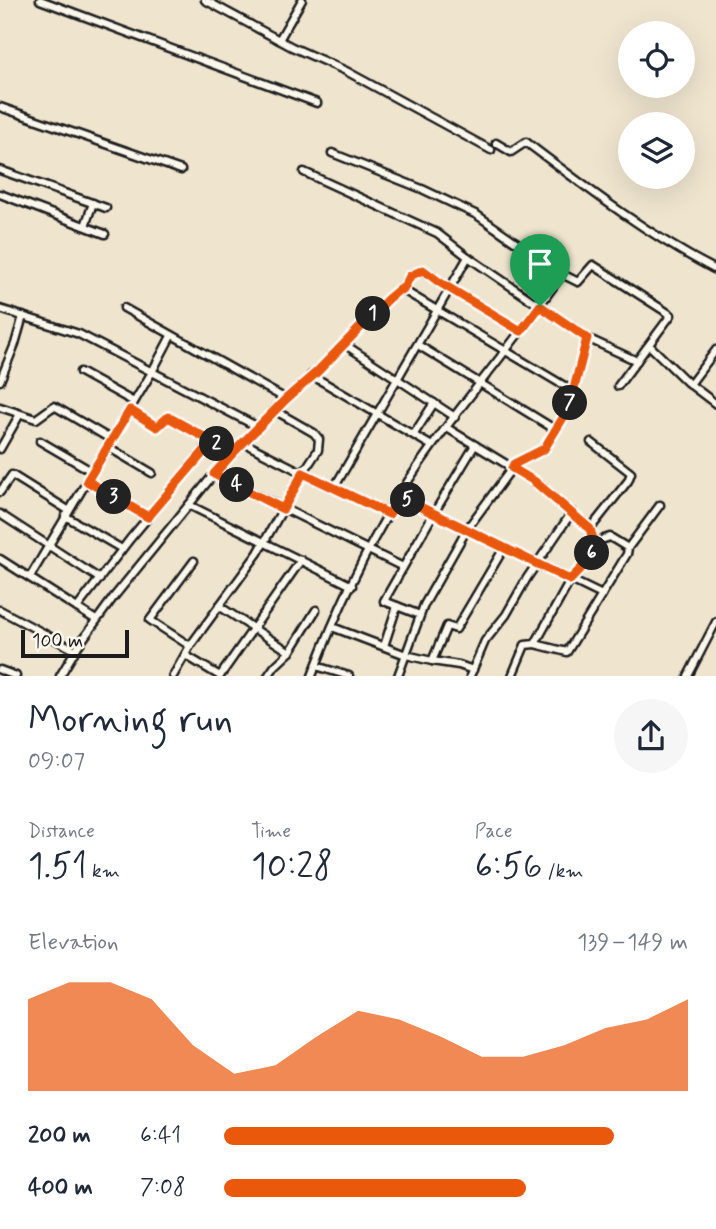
<!DOCTYPE html>
<html lang="en">
<head>
<meta charset="utf-8">
<style>
  :root { --surface:#fff; --page:#f6f6f7; --text:#1f2937; --muted:#747a83; --accent:#ea580c }
  body { margin:0; font-family:Mynerve,sans-serif; background:var(--page); color:var(--text); height:100vh; display:flex; flex-direction:column; font-size:26px; white-space:nowrap }
  * { box-sizing:border-box; margin:0 }
  p { font-size:23px; color:var(--muted) }
  .icon { flex:none; width:38px; height:38px; fill:none; stroke:currentColor; stroke-width:2; stroke-linecap:round; stroke-linejoin:round }
  .map { position:relative; height:676px; overflow:hidden }
  .side { display:flex; flex-direction:column; background:var(--surface); flex:1 }
  .side>* { flex:none }
  .buttons { position:absolute; left:618px; top:21px; display:grid; gap:14px }
  .buttons a { display:grid; place-items:center; width:77px; height:77px; border-radius:50%; background:var(--surface); box-shadow:0 7px 28px #0002; font-size:35px }
  .scale { position:absolute; left:21px; bottom:18px; width:108px; box-sizing:border-box; padding-left:7px; border:4px solid #1c1c1c; border-top:0; font-size:19px; line-height:24px; white-space:nowrap; color:#1c1c1c; -webkit-text-stroke:5px #fbf7ec; paint-order:stroke }
  .pin { position:absolute; display:grid; place-items:center; width:60px; height:60px; color:#fff; margin:-72px -30px; border-radius:50% 50% 50% 0; rotate:-45deg; box-shadow:0 0 7px #0007 }
  .pin .icon { rotate:45deg }
  .km { position:absolute; width:35px; height:35px; margin:-18px; border-radius:50%; background:#222; color:#fff; font-size:19px; line-height:35px; text-align:center }
  .round { display:grid; place-items:center; flex:none; width:74px; height:74px; border-radius:37px; background:var(--page) }
  .summary { display:flex; align-items:center; justify-content:space-between; height:119px; padding:0 28px }
  h1 { font-size:38px; font-weight:600; line-height:52px }
  .metrics { display:grid; grid-template-columns:repeat(3,1fr); gap:10px; height:119px; padding:7px 28px }
  .metrics div { display:grid; align-content:center }
  .metrics b { font-size:35px; font-weight:600 }
  .metrics small { font-size:19px; font-weight:400 }
  .metrics p { font-size:19px }
  .chart { height:196px; padding:14px 28px }
  .chart p { display:flex; justify-content:space-between }
  .chart svg { width:100%; height:126px; margin-top:7px; fill:var(--accent); opacity:.7 }
  ul { padding:0 28px; list-style:none; font-size:23px }
  li { display:grid; grid-template-columns:112px 84px 1fr; align-items:center; height:52px }
  li i { height:18px; border-radius:9px; background:var(--accent) }
  .map>svg:first-child { display:block }
  .lines { fill:none; stroke-linecap:round; stroke-linejoin:round }
  .minor-casing { stroke:#1c1c1c; stroke-width:11 }
  .minor { stroke:#fbf7ec; stroke-width:6 }
  .route-casing { stroke:#fff; stroke-width:14 }
  .route { stroke:#ea580c; stroke-width:9 }
</style>
</head>
<body>
<div class="map">
<svg width="716" height="676" viewBox="0 0 716 676">
  <rect width="100%" height="100%" fill="#efe5cf"/>
  <filter id="ink" filterUnits="userSpaceOnUse"><feTurbulence type="fractalNoise" baseFrequency=".0143" numOctaves="2"/><feDisplacementMap in="SourceGraphic" scale="14" xChannelSelector="R" yChannelSelector="G"/><feConvolveMatrix kernelMatrix="1 2 1 2 8 2 1 2 1" color-interpolation-filters="sRGB"/></filter>
  <g filter="url(#ink)">
    <g class="lines">
      <g class="minor-casing">
        <g id="minor">
          <polyline points="40,0 317,103"/>
          <polyline points="205,0 292,47 346,71 491,150"/>
          <polyline points="279,40 302,0"/>
          <polyline points="0,107 181,170"/>
          <path d="M496 143 511 152 526 142C587 188 648 235 716 270"/>
          <polyline points="0,170 106,208"/>
          <polyline points="304,172 437,233 468,257 587,338 569,408 544,449 515,464 467,529 424,605 398,676"/>
          <polyline points="0,194 105,234"/>
          <polyline points="85,226 93,203"/>
          <polyline points="562,274 578,282 593,265 671,315 618,386"/>
          <polyline points="403,290 573,391"/>
          <polyline points="0,309 79,334 258,427"/>
          <polyline points="587,338 637,361"/>
          <polyline points="344,344 455,417"/>
          <polyline points="418,345 556,430"/>
          <polyline points="650,346 687,382 716,404"/>
          <polyline points="80,372 134,402"/>
          <polyline points="311,375 432,446"/>
          <polyline points="0,381 15,344 23,316"/>
          <polyline points="691,383 716,350"/>
          <polyline points="286,399 317,372 388,299 400,289 403,290 410,276 423,270 439,282 521,331"/>
          <polyline points="0,407 36,419 54,406 112,440"/>
          <polyline points="130,410 157,427 168,417 233,453"/>
          <polyline points="447,428 534,481 590,529 595,542 592,557 570,581 535,644 525,645 512,676"/>
          <polyline points="414,434 434,403"/>
          <polyline points="40,441 93,472"/>
          <polyline points="244,443 303,473 318,450 319,439 314,433 274,410"/>
          <polyline points="108,447 152,473"/>
          <polyline points="0,449 20,414"/>
          <polyline points="214,474 403,567"/>
          <polyline points="87,481 148,517"/>
          <polyline points="334,488 468,257"/>
          <polyline points="0,492 12,475 68,510"/>
          <polyline points="400,497 602,595"/>
          <polyline points="189,505 352,586"/>
          <polyline points="0,514 100,579"/>
          <polyline points="65,516 122,549"/>
          <polyline points="590,529 628,481 631,473 591,442"/>
          <polyline points="595,542 610,537 628,548"/>
          <polyline points="0,559 96,620"/>
          <polyline points="30,577 152,372 171,336"/>
          <polyline points="219,606 290,652"/>
          <polyline points="77,608 130,539 212,441"/>
          <polyline points="0,610 75,650"/>
          <polyline points="420,615 384,601 434,513 475,445"/>
          <polyline points="332,627 406,655 432,661 447,626 456,629 504,548"/>
          <polyline points="535,644 567,652 627,554 628,548 660,505"/>
          <polyline points="190,646 150,620 194,561"/>
          <polyline points="384,646 397,606"/>
          <polyline points="185,655 220,676"/>
          <polyline points="432,661 459,665 473,670"/>
          <polyline points="316,666 349,676"/>
          <polyline points="0,670 16,676"/>
          <polyline points="60,676 78,646 113,598 214,474 286,399 124,308"/>
          <polyline points="173,676 190,646 258,553 303,473 389,514"/>
          <polyline points="220,676 301,560"/>
          <polyline points="268,676 275,666 290,652 316,610"/>
          <path d="M312 676C342 597 383 513 433 445 475 387 522 333 562 274L477 215 422 189 332 153"/>
          <polyline points="470,676 485,641 506,615 527,578 572,512"/>
          <polyline points="688,676 716,622"/>
        </g>
      </g>
      <use href="#minor" class="minor"/>
    </g>
  </g>
  <g class="lines" filter="url(#ink)">
    <g class="route-casing">
      <polyline id="route" points="540,306 521,331 439,282 423,270 410,276 403,290 400,289 388,299 317,372 286,399 233,453 168,417 157,427 130,410 87,481 148,517 212,442 233,453 214,474 283,509 303,473 389,514 400,497 570,580 592,557 594,542 590,529 534,481 512,468 514,464 544,449 569,408 587,338 540,306"/>
    </g>
    <use href="#route" class="route"/>
  </g>
</svg>
<div class="buttons">
<a><svg class="icon" aria-label="locate" viewBox="0 0 24 24"><circle cx="12" cy="12" r="6"/><path d="M12 2v4M12 18v4M2 12h4M18 12h4"/></svg></a>
<a><svg class="icon" aria-label="layers" viewBox="0 0 24 24"><path d="M12 4l9 5-9 5-9-5zM3 14l9 5 9-5"/></svg></a>
</div>
<div class="scale">100 m</div>
<div class="pin" style="left:540px;top:306px;background:#1e9e55"><svg class="icon" aria-label="arrive" viewBox="0 0 24 24"><path d="M6 21V4h12l-3 4 3 4H6"/></svg></div>
<b class="km" style="left:373px;top:314px">1</b>
<b class="km" style="left:217px;top:444px">2</b>
<b class="km" style="left:114px;top:497px">3</b>
<b class="km" style="left:237px;top:485px">4</b>
<b class="km" style="left:408px;top:500px">5</b>
<b class="km" style="left:592px;top:553px">6</b>
<b class="km" style="left:570px;top:403px">7</b>
</div>
<section class="side">
<div class="summary"><div><h1>Morning run</h1><p>09:07</p></div><a class="round"><svg class="icon" aria-label="share" viewBox="0 0 24 24"><path d="M12 15V3M7 8l5-5 5 5M5 13v7h14v-7"/></svg></a></div>
<div class="metrics">
<div><p>Distance</p><b>1.51<small> km</small></b></div>
<div><p>Time</p><b>10:28</b></div>
<div><p>Pace</p><b>6:56<small> /km</small></b></div>
</div>
<div class="chart"><p><span>Elevation</span>139–149 m</p>
<svg viewBox="0 0 160 44" preserveAspectRatio="none"><path d="M0 44V12L10 6L20 6L30 12L40 28L50 38L60 35L70 25L80 16L90 19L100 25L110 32L120 32L130 28L140 22L150 19L160 12V44z"/></svg>
</div>
<ul>
<li><b>200 m</b>6:41<i style="width:84%"></i></li>
<li><b>400 m</b>7:08<i style="width:65%"></i></li>
</ul>
</section>
</body>
</html>
